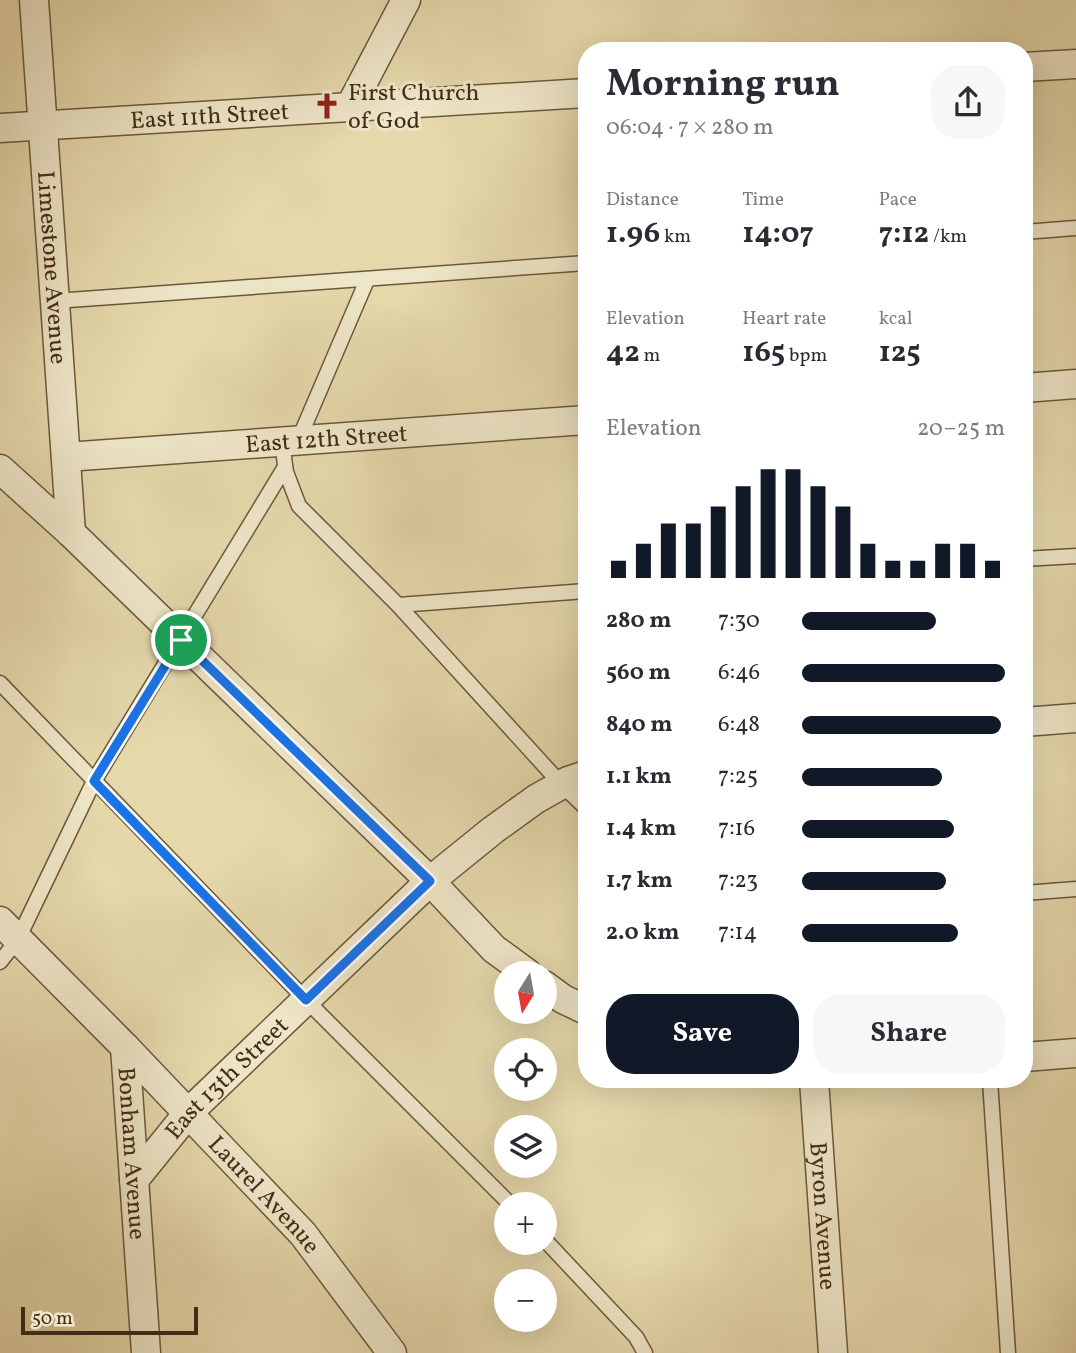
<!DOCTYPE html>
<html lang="en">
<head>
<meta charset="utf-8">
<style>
  :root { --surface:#fff; --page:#f7f7f7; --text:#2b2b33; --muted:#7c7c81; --accent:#111827 }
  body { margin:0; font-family:Vollkorn,serif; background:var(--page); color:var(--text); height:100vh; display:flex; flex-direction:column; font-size:26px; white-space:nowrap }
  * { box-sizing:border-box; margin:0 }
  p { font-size:23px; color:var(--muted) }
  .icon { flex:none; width:38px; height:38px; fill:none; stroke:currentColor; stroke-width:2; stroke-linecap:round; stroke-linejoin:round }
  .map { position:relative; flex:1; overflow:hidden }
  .drawer { position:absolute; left:578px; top:42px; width:455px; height:1046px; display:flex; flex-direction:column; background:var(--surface); border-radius:28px; box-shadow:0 7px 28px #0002 }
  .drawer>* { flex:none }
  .needle { width:46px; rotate:191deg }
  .controls { position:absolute; left:494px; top:961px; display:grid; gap:14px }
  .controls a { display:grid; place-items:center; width:63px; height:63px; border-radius:50%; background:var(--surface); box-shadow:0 7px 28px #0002; font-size:35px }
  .scale { position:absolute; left:21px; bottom:18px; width:177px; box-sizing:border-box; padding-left:7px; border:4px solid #442d16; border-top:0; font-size:19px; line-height:24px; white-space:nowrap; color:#442d16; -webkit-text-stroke:5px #eee6c8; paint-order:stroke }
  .pin { position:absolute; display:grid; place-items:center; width:60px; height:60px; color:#fff; margin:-30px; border:4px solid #fff; border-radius:50%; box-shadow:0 2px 7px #0007 }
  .round { display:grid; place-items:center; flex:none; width:74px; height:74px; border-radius:28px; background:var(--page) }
  .overview { display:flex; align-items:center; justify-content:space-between; height:119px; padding:0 28px }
  h1 { font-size:38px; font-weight:700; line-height:52px }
  .figures { display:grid; grid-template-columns:repeat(3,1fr); gap:10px; height:119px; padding:7px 28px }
  .figures div { display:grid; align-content:center }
  .figures b { font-size:30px; font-weight:700 }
  .figures small { font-size:19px; font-weight:400 }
  .figures p { font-size:19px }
  .chart { height:196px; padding:14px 28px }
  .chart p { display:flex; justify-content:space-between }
  .chart svg { width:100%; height:126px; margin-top:7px; stroke:var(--accent); stroke-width:6 }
  .primary-button { display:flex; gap:14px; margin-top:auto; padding:14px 28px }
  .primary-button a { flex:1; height:80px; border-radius:28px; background:var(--accent); color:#fff; font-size:28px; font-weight:700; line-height:80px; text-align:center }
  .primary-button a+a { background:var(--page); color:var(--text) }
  ul { padding:0 28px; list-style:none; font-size:23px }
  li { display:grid; grid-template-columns:112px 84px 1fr; align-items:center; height:52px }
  li i { height:18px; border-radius:9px; background:var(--accent) }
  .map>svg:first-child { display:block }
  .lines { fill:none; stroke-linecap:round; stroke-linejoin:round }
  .lane-casing { stroke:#6c583b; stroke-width:17 }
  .street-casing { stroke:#6c583b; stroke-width:31 }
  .lane { stroke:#eee6c8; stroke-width:14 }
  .street { stroke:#eee6c8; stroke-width:28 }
  .route-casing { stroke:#fff; stroke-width:14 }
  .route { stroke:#1a73e8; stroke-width:9 }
  .labels { text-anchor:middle; stroke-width:6; stroke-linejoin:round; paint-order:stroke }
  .poi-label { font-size:24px; fill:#442d16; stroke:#eee6c8; text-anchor:start }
  .street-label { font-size:24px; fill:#442d16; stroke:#eee6c8 }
</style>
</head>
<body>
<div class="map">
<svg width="1076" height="1353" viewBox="0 0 1076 1353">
  <rect width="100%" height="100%" fill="#e5d8ab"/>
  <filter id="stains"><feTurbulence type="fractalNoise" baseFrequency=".00286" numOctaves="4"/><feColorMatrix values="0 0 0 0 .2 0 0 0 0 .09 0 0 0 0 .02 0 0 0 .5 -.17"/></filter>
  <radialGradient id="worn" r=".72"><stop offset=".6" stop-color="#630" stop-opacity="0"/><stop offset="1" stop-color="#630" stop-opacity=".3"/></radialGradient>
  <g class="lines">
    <g class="lane-casing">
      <g id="lane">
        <polyline points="1024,232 1076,228"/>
        <polyline points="55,301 586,263"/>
        <polyline points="298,441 367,280"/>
        <polyline points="282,442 286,472 299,506 398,605 562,785 586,808"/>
        <polyline points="1024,559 1076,556"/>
        <polyline points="398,605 586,591"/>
        <polyline points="0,683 306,1000 510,1204"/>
        <polyline points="1024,893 1076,889"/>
        <polyline points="0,962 18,939 94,781 285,467"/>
        <polyline points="990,1080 1008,1353"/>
        <polyline points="544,1239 636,1337 645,1353"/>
      </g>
    </g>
    <g class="street-casing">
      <g id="street">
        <path id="s1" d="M34 0 71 533"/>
        <polyline points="1024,67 1076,64"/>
        <polyline points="350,107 406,0"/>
        <path id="s2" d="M0 128 586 93"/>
        <polyline points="1024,388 1076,384"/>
        <path id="s3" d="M66 457 586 420"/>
        <polyline points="0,469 71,533 430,881 494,949 527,973"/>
        <polyline points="1024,722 1076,718"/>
        <path id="s4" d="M0 921 125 1047 146 1353"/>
        <polyline points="544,985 563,999 586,1010"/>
        <path id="s5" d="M125 1047 303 1234 392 1353"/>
        <polyline points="1024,1057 1076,1053"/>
        <path id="s6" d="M814 1080 833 1353"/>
        <path id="s7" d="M134 1180 189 1112 430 881 493 830 536 799 568 781 586 775"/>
      </g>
    </g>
    <use href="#lane" class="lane"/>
    <use href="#street" class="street"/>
  </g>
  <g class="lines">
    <g class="route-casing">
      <polygon id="route" points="181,640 430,881 306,1000 94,781"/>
    </g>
    <use href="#route" class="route"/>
  </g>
  <defs>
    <g id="church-bare" transform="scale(2.1)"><path d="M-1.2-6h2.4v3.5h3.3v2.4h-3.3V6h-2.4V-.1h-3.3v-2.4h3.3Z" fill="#8f2418" stroke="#eee6c8" stroke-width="2.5" paint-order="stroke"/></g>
  </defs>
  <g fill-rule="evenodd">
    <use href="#church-bare" x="327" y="106"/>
  </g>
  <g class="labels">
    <g class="poi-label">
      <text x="348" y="100">First Church<tspan x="348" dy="28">of God</tspan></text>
    </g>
    <g class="street-label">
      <text dy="8" stroke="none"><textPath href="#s2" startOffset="210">East 11th Street</textPath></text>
      <text dy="8" stroke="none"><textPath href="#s1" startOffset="268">Limestone Avenue</textPath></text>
      <text dy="8" stroke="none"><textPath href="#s3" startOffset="261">East 12th Street</textPath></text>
      <text dy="8" stroke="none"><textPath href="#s7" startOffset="138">East 13th Street</textPath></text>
      <text dy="8" stroke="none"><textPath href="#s4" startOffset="284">Bonham Avenue</textPath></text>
      <text dy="8" stroke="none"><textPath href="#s5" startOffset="203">Laurel Avenue</textPath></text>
      <text dy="8" stroke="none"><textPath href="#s6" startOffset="136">Byron Avenue</textPath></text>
    </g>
  </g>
  <rect width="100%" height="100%" filter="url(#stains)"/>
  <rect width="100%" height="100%" fill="url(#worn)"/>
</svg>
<div class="controls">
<a><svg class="needle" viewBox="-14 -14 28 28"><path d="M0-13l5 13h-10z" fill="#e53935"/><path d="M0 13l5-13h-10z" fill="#7c7c81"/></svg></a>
<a><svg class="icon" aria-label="locate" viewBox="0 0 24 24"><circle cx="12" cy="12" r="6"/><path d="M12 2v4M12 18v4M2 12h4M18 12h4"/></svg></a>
<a><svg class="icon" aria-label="layers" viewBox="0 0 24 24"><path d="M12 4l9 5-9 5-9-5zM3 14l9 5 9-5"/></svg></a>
<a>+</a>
<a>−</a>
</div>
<div class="scale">50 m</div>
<div class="pin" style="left:181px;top:640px;background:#1e9e55"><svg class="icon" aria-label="arrive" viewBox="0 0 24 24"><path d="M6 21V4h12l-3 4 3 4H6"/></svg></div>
<section class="drawer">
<div class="overview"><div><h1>Morning run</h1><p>06:04 · 7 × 280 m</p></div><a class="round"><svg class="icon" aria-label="share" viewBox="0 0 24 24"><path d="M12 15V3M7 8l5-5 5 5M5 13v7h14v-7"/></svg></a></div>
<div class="figures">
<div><p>Distance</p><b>1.96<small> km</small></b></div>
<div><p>Time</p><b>14:07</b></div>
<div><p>Pace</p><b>7:12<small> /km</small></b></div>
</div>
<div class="figures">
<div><p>Elevation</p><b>42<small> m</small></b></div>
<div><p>Heart rate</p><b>165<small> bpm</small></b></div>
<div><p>kcal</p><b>125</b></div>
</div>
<div class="chart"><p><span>Elevation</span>20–25 m</p>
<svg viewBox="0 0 160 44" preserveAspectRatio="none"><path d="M5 44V38M15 44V32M25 44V25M35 44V25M45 44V19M55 44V12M65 44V6M75 44V6M85 44V12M95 44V19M105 44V32M115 44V38M125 44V38M135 44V32M145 44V32M155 44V38"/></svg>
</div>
<ul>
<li><b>280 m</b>7:30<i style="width:66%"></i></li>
<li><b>560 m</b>6:46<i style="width:100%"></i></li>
<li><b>840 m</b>6:48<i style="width:98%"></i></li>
<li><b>1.1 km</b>7:25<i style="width:69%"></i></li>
<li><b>1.4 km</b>7:16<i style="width:75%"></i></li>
<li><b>1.7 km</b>7:23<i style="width:71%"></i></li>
<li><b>2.0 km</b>7:14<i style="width:77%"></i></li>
</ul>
<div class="primary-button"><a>Save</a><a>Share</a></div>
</section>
</div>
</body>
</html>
